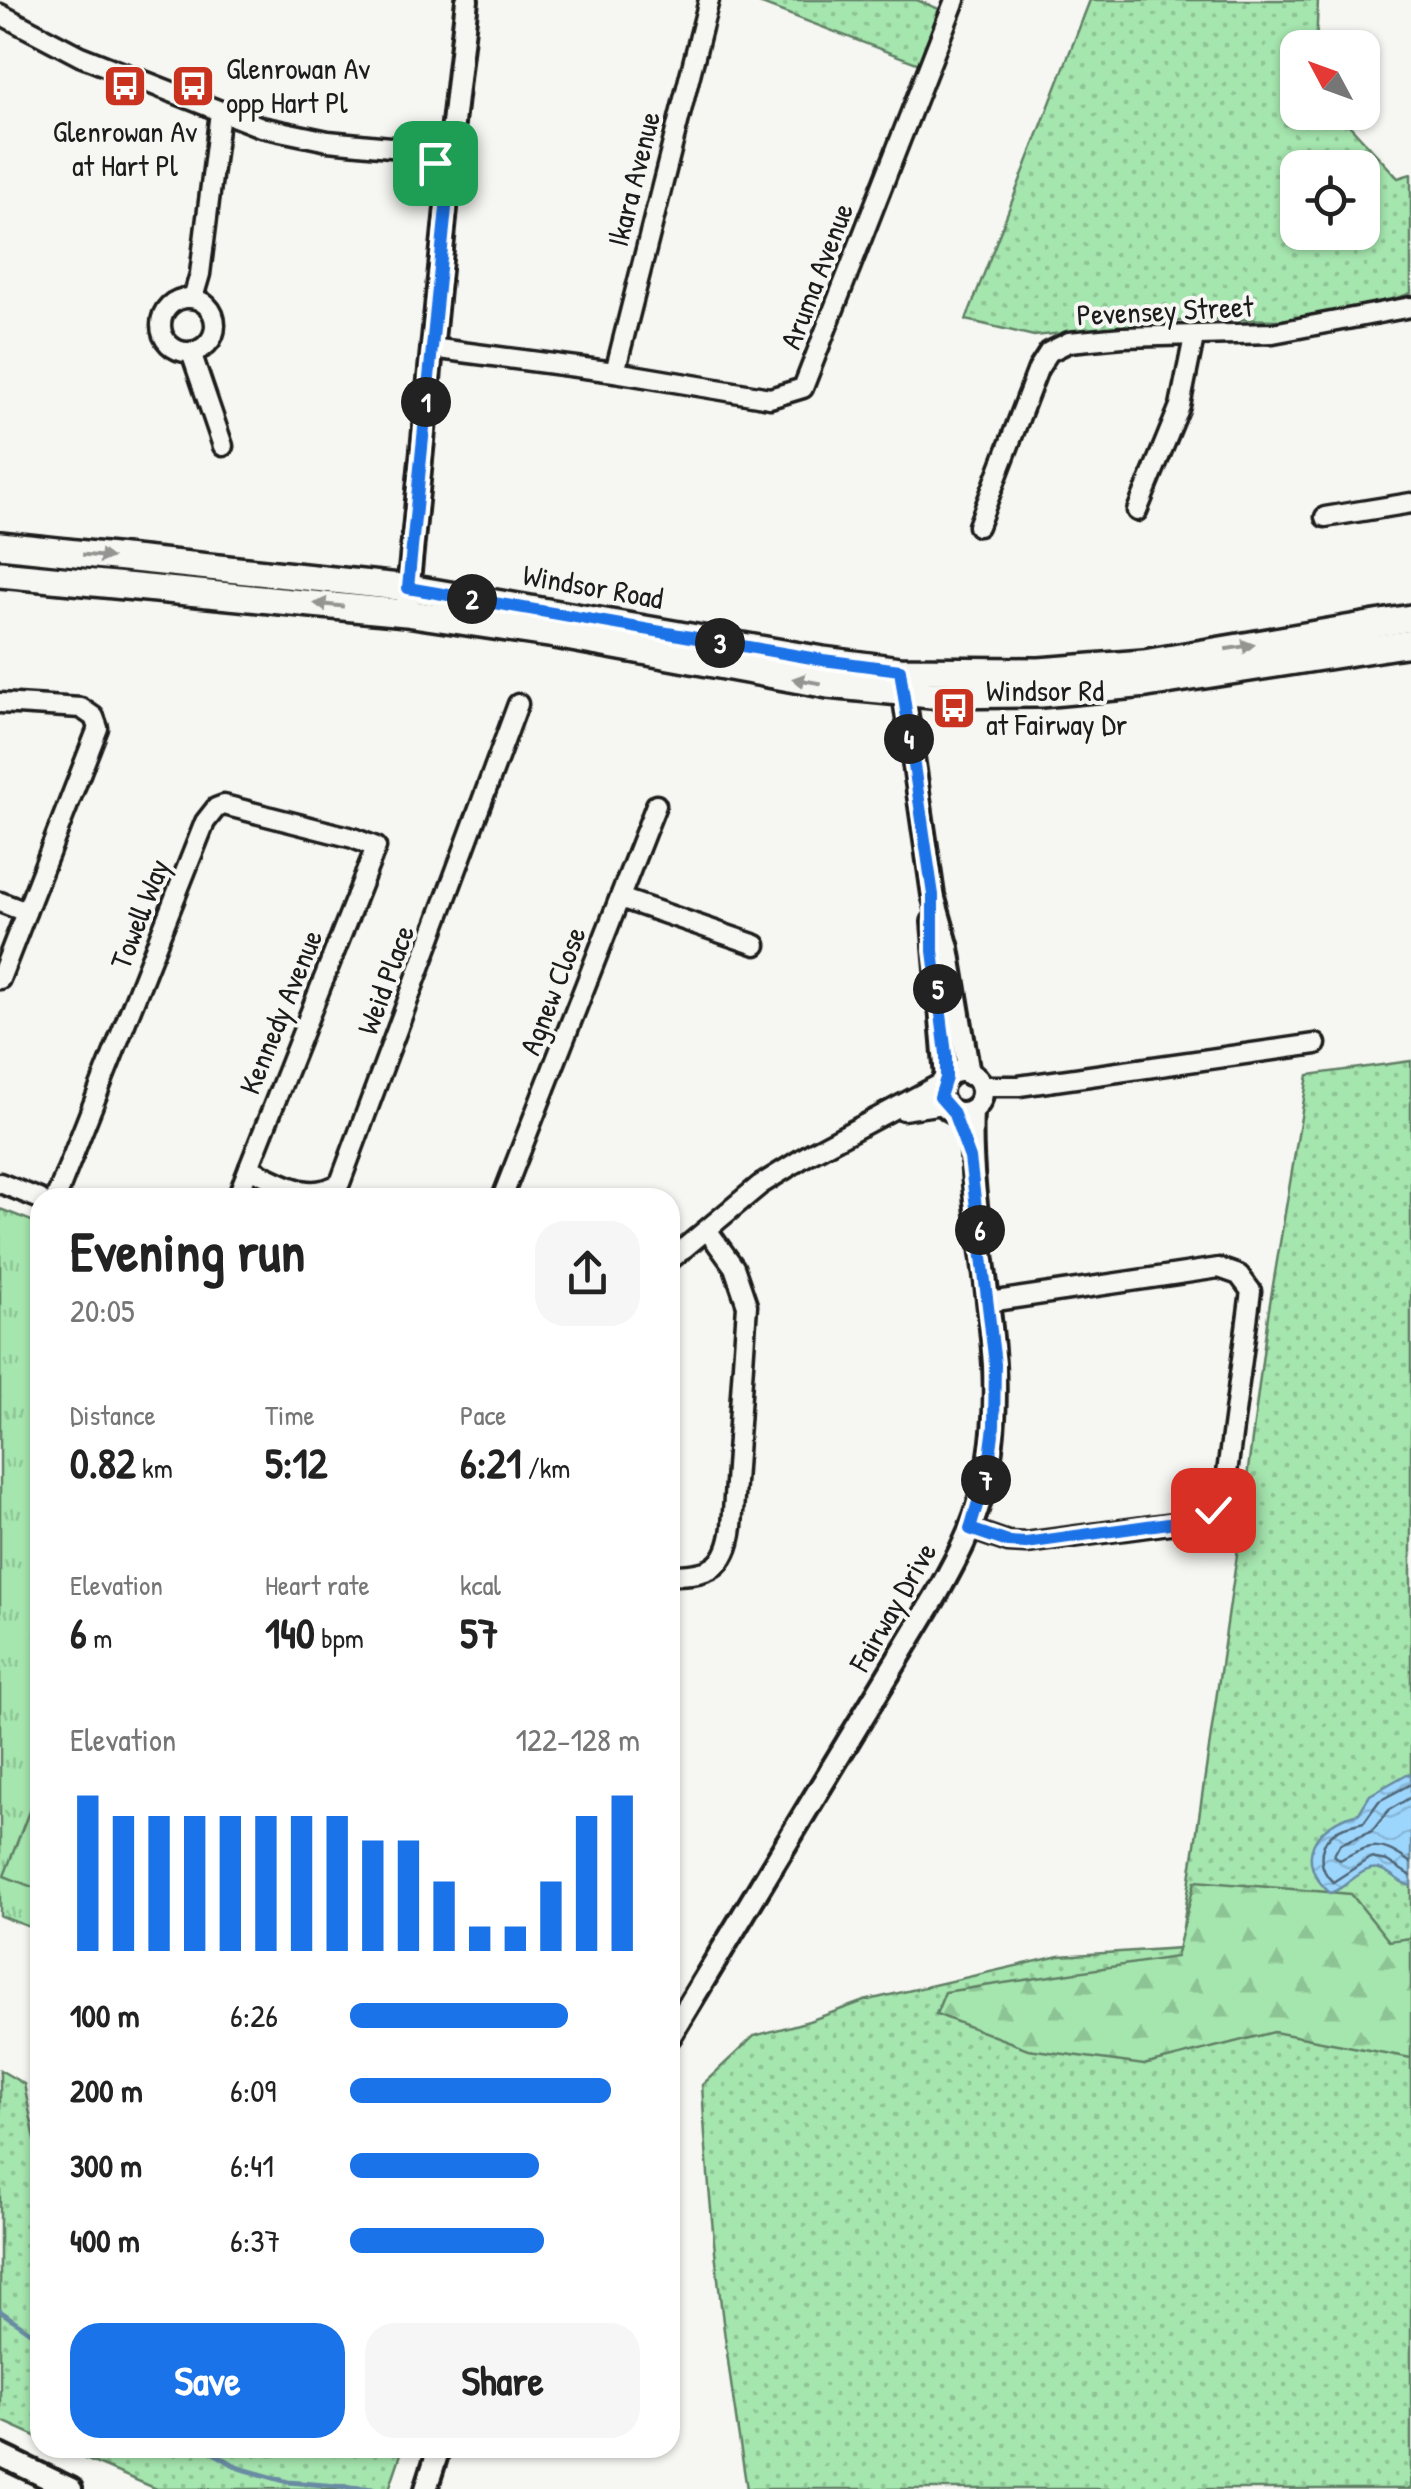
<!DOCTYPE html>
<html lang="en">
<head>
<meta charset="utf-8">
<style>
  :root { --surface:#fff; --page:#f6f6f6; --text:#222; --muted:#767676; --accent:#1a73e8 }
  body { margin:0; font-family:"Patrick Hand",sans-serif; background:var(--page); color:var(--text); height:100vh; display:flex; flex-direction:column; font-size:38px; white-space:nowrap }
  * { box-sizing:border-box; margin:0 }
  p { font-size:32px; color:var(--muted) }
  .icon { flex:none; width:55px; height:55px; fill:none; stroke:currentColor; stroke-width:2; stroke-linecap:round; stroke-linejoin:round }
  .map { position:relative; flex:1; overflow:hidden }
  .panel { position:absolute; left:30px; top:1188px; width:650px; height:1270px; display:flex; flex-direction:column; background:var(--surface); border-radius:30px; box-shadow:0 2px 8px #0004 }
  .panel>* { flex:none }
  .needle { width:65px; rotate:311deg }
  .buttons { position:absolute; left:1280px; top:30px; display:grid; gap:20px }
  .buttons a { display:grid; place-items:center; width:100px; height:100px; border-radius:20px; background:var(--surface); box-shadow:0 2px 8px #0004; font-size:50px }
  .pin { position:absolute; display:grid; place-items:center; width:85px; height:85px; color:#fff; margin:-42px; border-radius:20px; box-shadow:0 5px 15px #0006 }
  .km { position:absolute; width:50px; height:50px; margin:-25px; border-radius:50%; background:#222; color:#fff; font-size:28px; line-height:50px; text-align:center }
  .round { display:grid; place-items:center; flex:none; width:105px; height:105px; border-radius:30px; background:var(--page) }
  .head { display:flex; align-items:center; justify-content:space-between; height:170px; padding:0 40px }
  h1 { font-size:55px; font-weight:800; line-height:75px }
  .stats { display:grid; grid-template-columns:repeat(3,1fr); gap:15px; height:170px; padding:10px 40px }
  .stats div { display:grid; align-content:center }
  .stats b { font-size:42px; font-weight:800 }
  .stats small { font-size:28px; font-weight:400 }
  .stats p { font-size:28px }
  .chart { height:280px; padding:20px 40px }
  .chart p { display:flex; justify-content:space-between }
  .chart svg { width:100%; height:180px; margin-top:10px; stroke:var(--accent); stroke-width:6 }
  .primary-button { display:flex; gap:20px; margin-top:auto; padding:20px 40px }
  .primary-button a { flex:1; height:115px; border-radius:30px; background:var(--accent); color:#fff; font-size:40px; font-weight:800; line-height:115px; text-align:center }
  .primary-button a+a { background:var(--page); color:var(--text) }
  ul { padding:0 40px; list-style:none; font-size:32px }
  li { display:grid; grid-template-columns:160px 120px 1fr; align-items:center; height:75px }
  li i { height:25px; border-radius:12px; background:var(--accent) }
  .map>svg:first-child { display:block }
  .grass { fill:url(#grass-dots); stroke:#608065; stroke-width:2.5; fill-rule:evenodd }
  .forest { fill:url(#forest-firs); stroke:#608065; stroke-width:2.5 }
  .park { fill:url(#park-tufts); stroke:#608065; stroke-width:2.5 }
  .pitch { fill:#a5e5ae; stroke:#608065; stroke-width:2.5 }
  .water { fill:url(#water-waves); stroke:#698ca3; stroke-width:2.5 }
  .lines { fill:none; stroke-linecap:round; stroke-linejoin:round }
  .shore { stroke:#506676; stroke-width:2.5 }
  .stream { stroke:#698ca3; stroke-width:5 }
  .minor-casing { stroke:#1c1c1c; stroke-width:25 }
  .tertiary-casing { stroke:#1c1c1c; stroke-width:28 }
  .primary-casing { stroke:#1c1c1c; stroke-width:32 }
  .minor { stroke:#f6f6f2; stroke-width:18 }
  .tertiary { stroke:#f6f6f2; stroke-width:20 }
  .primary { stroke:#f6f6f2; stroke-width:25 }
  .oneway { fill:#949492 }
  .route-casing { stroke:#fff; stroke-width:20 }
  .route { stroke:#1a73e8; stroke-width:12 }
  .labels { text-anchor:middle; stroke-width:8; stroke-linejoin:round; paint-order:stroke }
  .poi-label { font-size:30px; fill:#1c1c1c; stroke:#f6f6f2; text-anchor:start }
  .street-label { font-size:30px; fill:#1c1c1c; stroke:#f6f6f2 }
</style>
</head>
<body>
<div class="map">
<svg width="1411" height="2489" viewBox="0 0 1411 2489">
  <defs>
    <pattern id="grass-dots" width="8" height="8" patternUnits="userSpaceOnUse" patternTransform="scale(2.5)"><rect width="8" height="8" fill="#a5e5ae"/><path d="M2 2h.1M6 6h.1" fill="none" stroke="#8dc495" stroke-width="1.8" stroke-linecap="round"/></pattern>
    <pattern id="forest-firs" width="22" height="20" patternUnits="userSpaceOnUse" patternTransform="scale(2.5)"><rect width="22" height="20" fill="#a5e5ae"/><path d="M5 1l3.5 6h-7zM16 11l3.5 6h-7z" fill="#8dc495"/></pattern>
    <pattern id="park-tufts" width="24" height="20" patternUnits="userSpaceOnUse" patternTransform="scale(2.5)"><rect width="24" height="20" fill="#a5e5ae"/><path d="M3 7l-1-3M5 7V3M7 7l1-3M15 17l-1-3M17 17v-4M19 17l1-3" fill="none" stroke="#8dc495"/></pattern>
    <pattern id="water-waves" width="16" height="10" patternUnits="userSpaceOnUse" patternTransform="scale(2.5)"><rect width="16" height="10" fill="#9dd6fd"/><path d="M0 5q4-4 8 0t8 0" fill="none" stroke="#87b7d8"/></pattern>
  </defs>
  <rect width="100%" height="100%" fill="#f6f6f2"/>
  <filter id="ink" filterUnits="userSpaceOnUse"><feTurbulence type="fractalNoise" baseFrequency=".01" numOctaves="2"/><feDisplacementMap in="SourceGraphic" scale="20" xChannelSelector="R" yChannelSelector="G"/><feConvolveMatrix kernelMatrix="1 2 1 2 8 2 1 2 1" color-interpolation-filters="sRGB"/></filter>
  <g filter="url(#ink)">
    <g class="grass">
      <polygon points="751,0 917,0 939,9 919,64"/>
      <path d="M1090 0H1318L1316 47 1298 48V112L1338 113 1398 178 1411 174V293L1392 300 1286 320 1201 319 1034 336 966 320ZM1298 168H1362V232H1298Z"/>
      <path d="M1411 1061V2489H747C725 2355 709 2220 702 2085L754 2036 809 2021 864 2001 1059 1956 1180 1948 1237 1555 1268 1315 1308 1075Z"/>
      <polygon points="0,2070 24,2084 40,2164 40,2438 0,2420"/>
      <polygon points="59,2448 253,2448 270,2455 311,2448 403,2448 389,2489 157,2489"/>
    </g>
    <polygon class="forest" points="1195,1881 1351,1894 1389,1941 1411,1938 1411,2058 1274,2032 1144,2065 1028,2049 936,2014 945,1992 1176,1957"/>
    <polygon class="park" points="0,1209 40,1224 40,1931 0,1916"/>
    <polygon class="pitch" points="40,1783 40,1890 4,1876"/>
    <path class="water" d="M1407 1774 1411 1775V1886C1399 1883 1393 1874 1382 1870 1363 1862 1347 1889 1330 1893 1292 1859 1315 1823 1359 1813L1370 1795Z"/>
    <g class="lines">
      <g class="shore">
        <path d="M1411 1784 1379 1801 1364 1822C1353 1825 1340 1826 1331 1835 1317 1848 1319 1870 1333 1882L1370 1858 1387 1861 1411 1876"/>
        <path d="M1411 1797 1389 1810 1372 1831 1340 1844 1334 1855 1340 1860C1373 1842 1381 1842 1411 1863"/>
      </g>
      <g class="stream">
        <polyline points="0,2311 40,2339"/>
        <polyline points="206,2448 239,2468 288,2482 374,2489"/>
      </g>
      <g class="minor-casing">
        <g id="minor">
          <polyline points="0,14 80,56 261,127 328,141 432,151"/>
          <polyline points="193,298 200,274 220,112"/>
          <circle cx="188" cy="325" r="27"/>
          <polyline points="431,348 615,372 770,398 803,388 955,0"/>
          <polyline points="191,352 223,446"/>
          <polyline points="615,372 709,0"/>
          <polyline points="1137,511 1180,406 1194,337"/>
          <polyline points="1325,517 1411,503"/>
          <polyline points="978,526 1038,369 1049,352 1069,342 1123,337 1273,333 1411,307"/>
          <polyline points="0,703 81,708 94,717 98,728 0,979"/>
          <polyline points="620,898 756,945"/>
          <polyline points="0,902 26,912"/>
          <polyline points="980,1086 1019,1086 1316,1044"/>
          <polyline points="903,1110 943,1104"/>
          <path d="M249 1168C280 1182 308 1203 340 1183L518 704"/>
          <polyline points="0,1183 40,1199"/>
          <polyline points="56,1198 205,822 216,808 224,805 353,838 376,847 237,1198"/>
          <polyline points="502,1198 656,805"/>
          <polyline points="670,1260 760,1185 811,1153 942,1083"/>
          <polyline points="970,1529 1008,1542 1026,1543 1190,1521 1213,1510 1225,1488 1251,1291 1239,1275 1219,1268 989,1302"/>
          <path d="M670 1575C709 1575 727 1569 732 1527L747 1305 734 1267 708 1231"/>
        </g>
      </g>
      <g class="tertiary-casing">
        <g id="tertiary">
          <polyline points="451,141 467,0"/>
          <polyline points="450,168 438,166 432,156 439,142 451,141"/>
          <polyline points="407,601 450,168"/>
          <polyline points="902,681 933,895 948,948 969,1074"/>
          <polyline points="933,922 946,1078"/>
          <circle cx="961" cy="1092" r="21"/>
          <path d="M670 2036 937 1594C956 1560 974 1527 983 1489 1017 1363 966 1237 972 1110"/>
          <polyline points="0,2455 71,2489"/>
          <polyline points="426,2489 439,2448"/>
        </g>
      </g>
      <g class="primary-casing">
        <g id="primary">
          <polyline points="0,545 409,588 823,660 900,670 1039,671 1144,663 1411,618"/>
          <polyline points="0,574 406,613 555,635 828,685 931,695 1041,694 1147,684 1411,643"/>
        </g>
      </g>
      <use href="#minor" class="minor"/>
      <use href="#tertiary" class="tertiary"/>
      <use href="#primary" class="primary"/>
    </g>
    <defs><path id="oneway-solid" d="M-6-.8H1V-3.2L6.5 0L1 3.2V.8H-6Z" transform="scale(2.5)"/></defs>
    <g class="oneway">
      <use href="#oneway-solid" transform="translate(97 556) rotate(6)"/>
      <use href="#oneway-solid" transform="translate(329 605) rotate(-174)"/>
      <use href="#oneway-solid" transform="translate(1240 647) rotate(-9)"/>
      <use href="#oneway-solid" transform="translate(807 681) rotate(-170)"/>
    </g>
  </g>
  <g class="lines" filter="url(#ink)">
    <g class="route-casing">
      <polyline id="route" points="435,163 450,168 408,588 823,660 900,670 933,895 933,951 946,1054 946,1078 940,1097 953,1112 970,1158 995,1364 994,1426 989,1465 970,1529 1008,1542 1026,1543 1190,1520 1213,1510"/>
    </g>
    <use href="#route" class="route"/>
  </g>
  <defs>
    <g id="bus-square" transform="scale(2.25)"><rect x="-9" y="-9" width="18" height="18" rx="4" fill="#c8321e" stroke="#f6f6f2"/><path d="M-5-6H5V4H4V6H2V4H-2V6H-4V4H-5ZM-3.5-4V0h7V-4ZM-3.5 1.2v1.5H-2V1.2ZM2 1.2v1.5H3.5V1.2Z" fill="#fff"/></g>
  </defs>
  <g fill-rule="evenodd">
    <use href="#bus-square" x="125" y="86"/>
    <use href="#bus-square" x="193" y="86"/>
    <use href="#bus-square" x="954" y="708"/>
  </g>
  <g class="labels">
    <g class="poi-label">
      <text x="226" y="79">Glenrowan Av<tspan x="226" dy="34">opp Hart Pl</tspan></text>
      <text x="125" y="142" text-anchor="middle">Glenrowan Av<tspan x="125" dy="34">at Hart Pl</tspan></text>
      <text x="986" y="701">Windsor Rd<tspan x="986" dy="34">at Fairway Dr</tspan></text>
    </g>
    <g class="street-label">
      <text transform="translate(634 179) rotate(-76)" y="10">Ikara Avenue</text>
      <text transform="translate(817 276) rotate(-69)" y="10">Aruma Avenue</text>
      <text transform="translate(1165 311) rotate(-3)" y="10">Pevensey Street</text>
      <text transform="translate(593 587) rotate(10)" y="10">Windsor Road</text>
      <text transform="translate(140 914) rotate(-69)" y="10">Towell Way</text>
      <text transform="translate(386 980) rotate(-70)" y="10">Weid Place</text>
      <text transform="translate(553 991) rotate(-69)" y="10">Agnew Close</text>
      <text transform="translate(281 1012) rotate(-68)" y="10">Kennedy Avenue</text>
      <text transform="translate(893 1607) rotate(-60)" y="10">Fairway Drive</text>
    </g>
  </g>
</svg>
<div class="buttons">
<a><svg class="needle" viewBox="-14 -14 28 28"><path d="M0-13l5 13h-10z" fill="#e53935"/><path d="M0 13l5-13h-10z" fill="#767676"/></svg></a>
<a><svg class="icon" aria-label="locate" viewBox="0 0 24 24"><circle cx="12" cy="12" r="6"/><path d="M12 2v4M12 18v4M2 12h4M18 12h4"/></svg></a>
</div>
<div class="pin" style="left:435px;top:163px;background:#1e9e55"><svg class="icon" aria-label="arrive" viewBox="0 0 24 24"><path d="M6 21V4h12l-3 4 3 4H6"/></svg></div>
<div class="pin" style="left:1213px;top:1510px;background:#d93025"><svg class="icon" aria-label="check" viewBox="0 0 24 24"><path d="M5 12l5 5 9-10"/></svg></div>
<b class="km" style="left:426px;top:402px">1</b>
<b class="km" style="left:472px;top:599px">2</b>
<b class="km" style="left:720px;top:643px">3</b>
<b class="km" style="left:909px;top:739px">4</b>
<b class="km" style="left:938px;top:989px">5</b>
<b class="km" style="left:980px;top:1230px">6</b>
<b class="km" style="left:986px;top:1480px">7</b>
<section class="panel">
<div class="head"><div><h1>Evening run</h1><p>20:05</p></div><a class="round"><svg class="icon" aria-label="share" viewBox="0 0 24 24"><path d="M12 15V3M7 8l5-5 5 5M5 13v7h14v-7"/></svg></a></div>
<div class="stats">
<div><p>Distance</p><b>0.82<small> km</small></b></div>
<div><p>Time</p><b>5:12</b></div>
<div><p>Pace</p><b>6:21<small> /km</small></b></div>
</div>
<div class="stats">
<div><p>Elevation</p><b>6<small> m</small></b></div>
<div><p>Heart rate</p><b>140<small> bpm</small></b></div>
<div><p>kcal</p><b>57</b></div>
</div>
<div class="chart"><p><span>Elevation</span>122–128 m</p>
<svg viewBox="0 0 160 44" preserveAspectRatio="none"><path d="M5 44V6M15 44V11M25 44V11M35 44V11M45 44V11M55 44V11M65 44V11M75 44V11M85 44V17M95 44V17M105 44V27M115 44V38M125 44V38M135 44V27M145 44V11M155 44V6"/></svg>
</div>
<ul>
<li><b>100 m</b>6:26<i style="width:75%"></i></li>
<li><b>200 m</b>6:09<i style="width:90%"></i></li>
<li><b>300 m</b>6:41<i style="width:65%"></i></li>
<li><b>400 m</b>6:37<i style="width:67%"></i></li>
</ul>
<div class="primary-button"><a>Save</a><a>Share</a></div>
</section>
</div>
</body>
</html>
